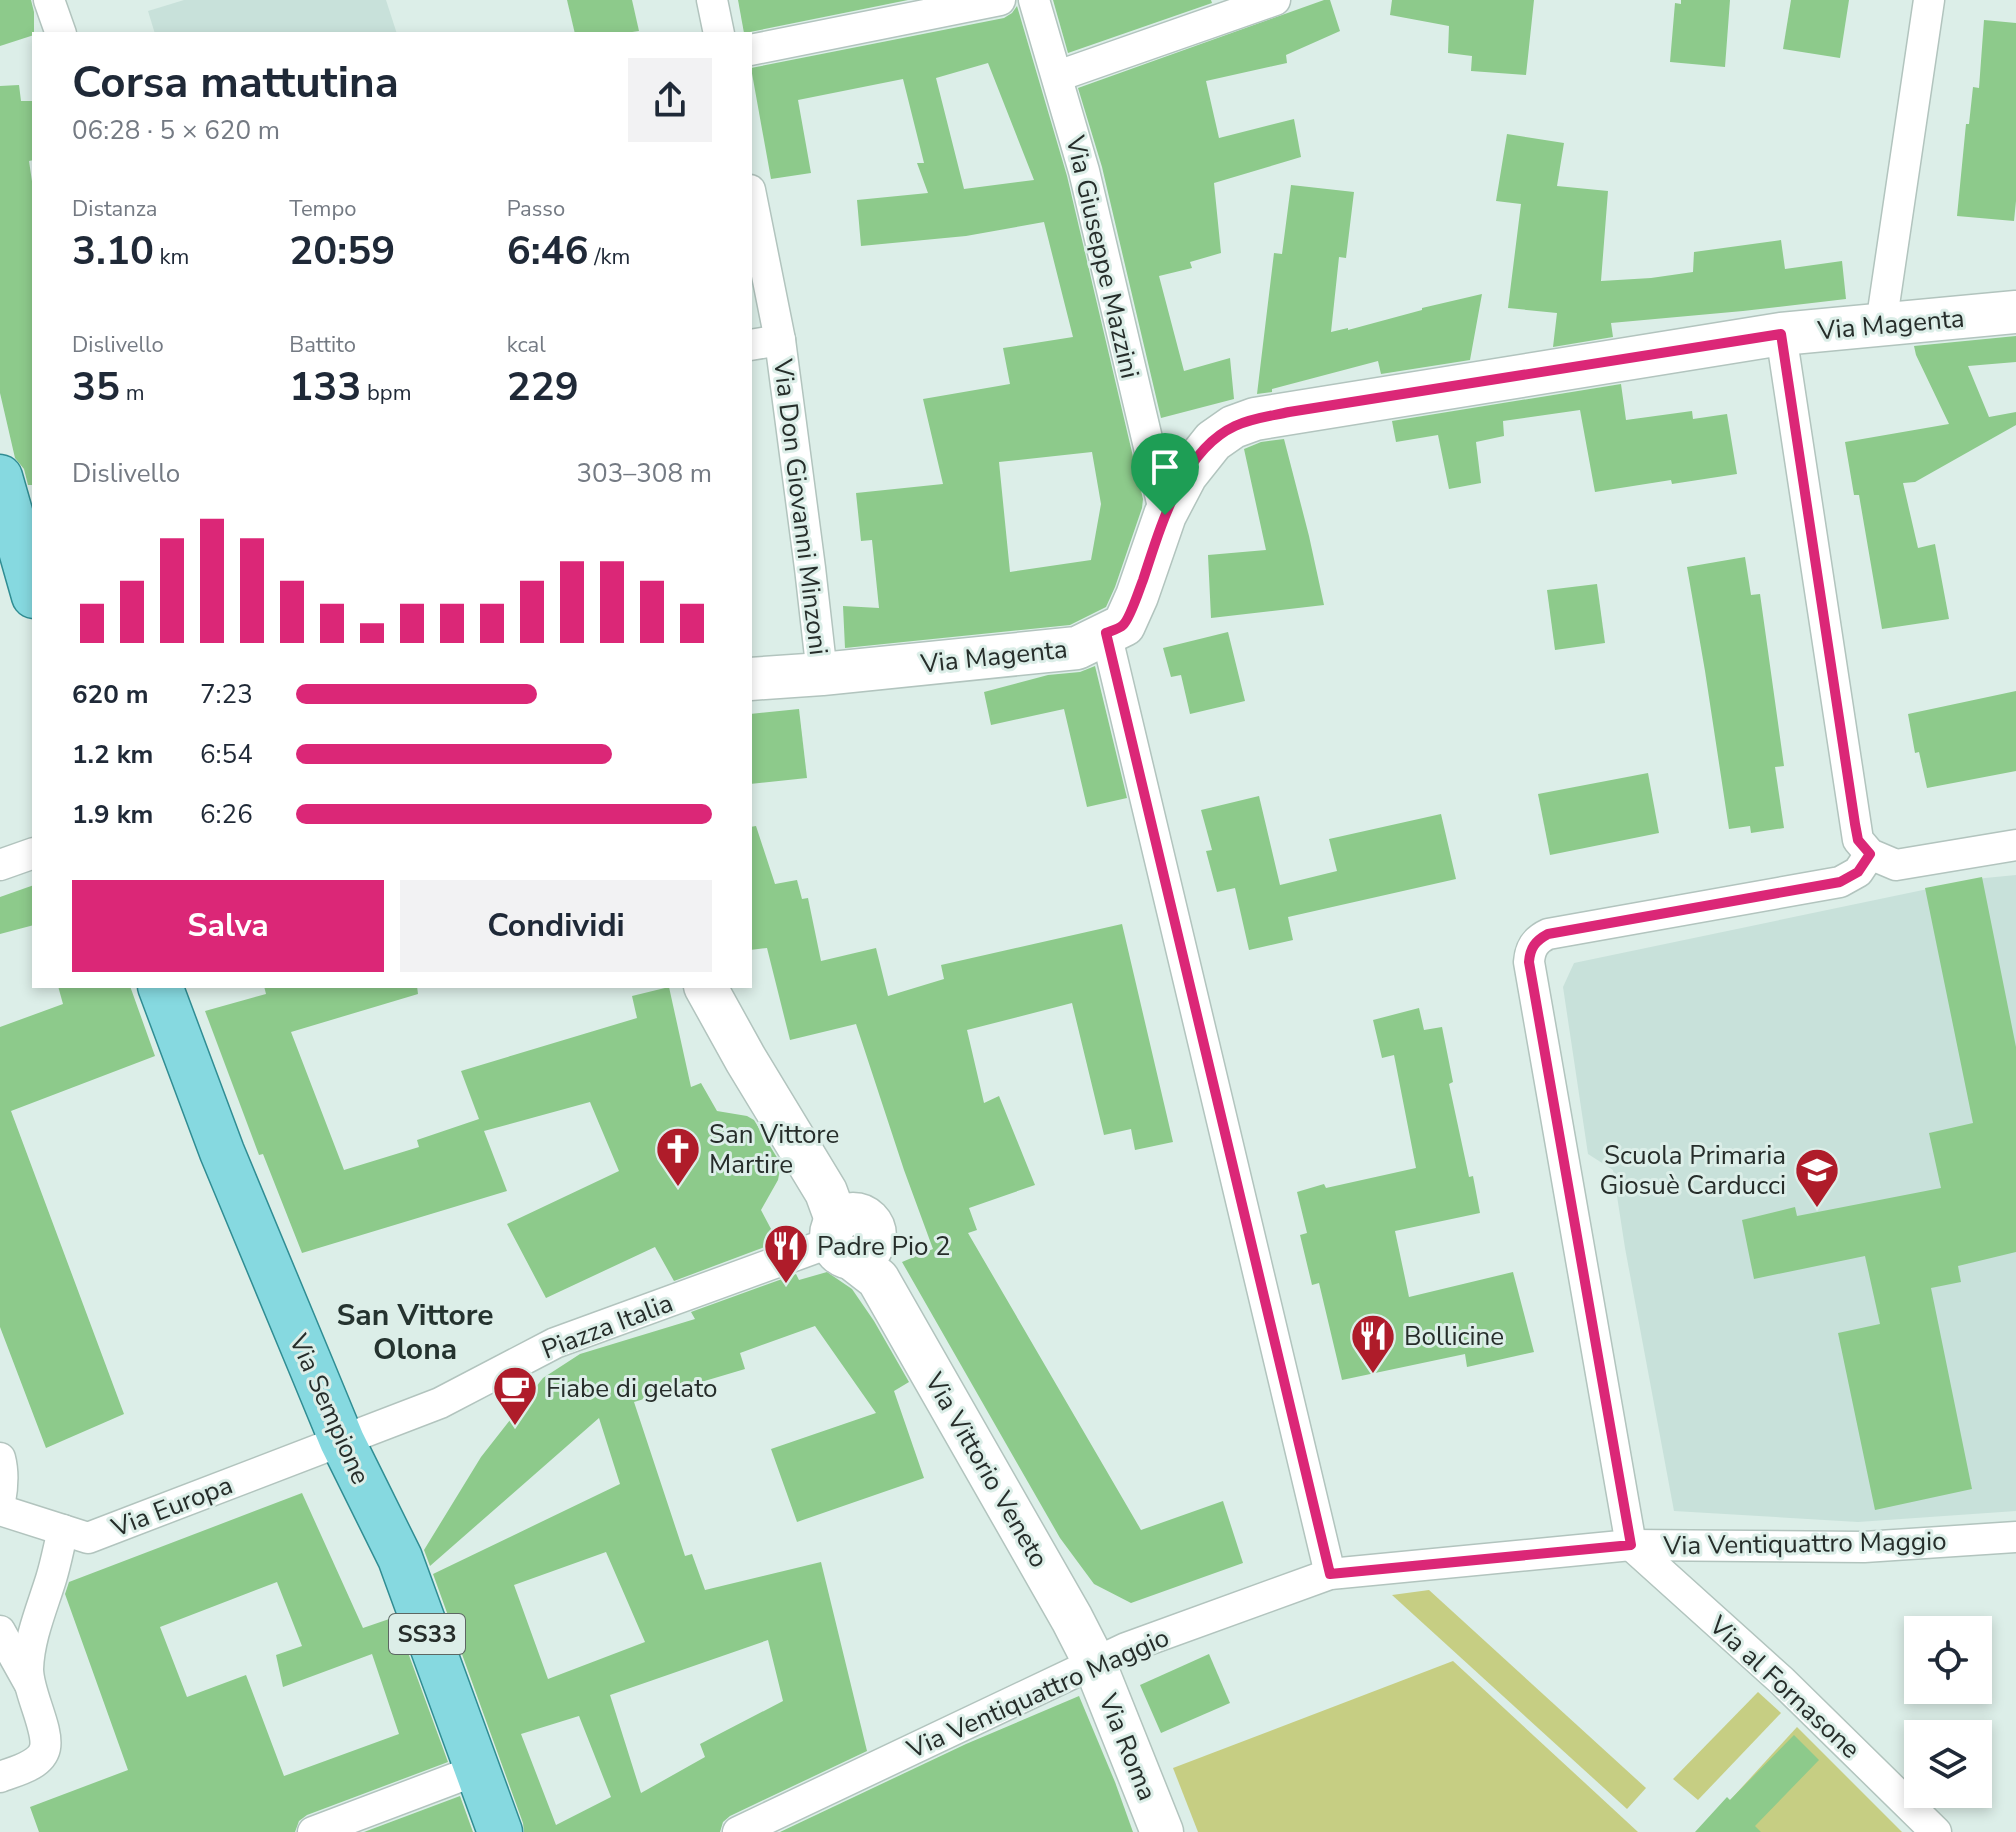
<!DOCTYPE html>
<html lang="it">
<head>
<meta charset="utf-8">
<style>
  :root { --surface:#fff; --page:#f2f2f3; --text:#1f2937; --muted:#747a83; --accent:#db2777 }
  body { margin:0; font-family:"Nunito Sans",sans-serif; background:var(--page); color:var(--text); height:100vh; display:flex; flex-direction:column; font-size:30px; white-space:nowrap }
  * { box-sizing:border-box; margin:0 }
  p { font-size:26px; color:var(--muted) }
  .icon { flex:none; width:44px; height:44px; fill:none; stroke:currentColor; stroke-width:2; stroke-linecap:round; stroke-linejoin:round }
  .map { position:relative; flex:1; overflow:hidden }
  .sheet { position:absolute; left:32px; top:32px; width:720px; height:956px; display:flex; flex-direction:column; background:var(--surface); border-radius:0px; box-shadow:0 4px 12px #0003 }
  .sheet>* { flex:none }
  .tools { position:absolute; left:1904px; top:1616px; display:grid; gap:16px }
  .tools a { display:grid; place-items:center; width:88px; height:88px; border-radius:0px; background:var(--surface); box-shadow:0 4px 12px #0003; font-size:40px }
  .pin { position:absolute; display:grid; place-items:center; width:68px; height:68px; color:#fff; margin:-82px -34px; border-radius:50% 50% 50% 0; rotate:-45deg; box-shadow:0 0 8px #0007 }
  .pin .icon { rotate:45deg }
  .round { display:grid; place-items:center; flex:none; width:84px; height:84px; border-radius:0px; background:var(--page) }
  .headline { display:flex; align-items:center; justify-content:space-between; height:136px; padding:0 40px }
  h1 { font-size:44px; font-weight:700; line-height:60px }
  .metrics { display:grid; grid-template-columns:repeat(3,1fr); gap:12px; height:136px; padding:8px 40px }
  .metrics div { display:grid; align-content:center }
  .metrics b { font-size:40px; font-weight:700 }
  .metrics small { font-size:22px; font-weight:400 }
  .metrics p { font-size:22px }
  .chart { height:224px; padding:16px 40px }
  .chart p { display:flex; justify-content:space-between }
  .chart svg { width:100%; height:144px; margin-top:8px; stroke:var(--accent); stroke-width:6 }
  .button { display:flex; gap:16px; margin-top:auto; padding:16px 40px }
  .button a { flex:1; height:92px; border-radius:0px; background:var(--accent); color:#fff; font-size:32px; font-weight:700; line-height:92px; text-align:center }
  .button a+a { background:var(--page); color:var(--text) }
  ul { padding:0 40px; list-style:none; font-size:26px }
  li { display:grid; grid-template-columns:128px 96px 1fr; align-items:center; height:60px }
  li i { height:20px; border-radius:10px; background:var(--accent) }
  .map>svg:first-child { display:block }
  .built { fill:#c8e1da }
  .green { fill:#c6ce83 }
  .building { fill:#8dca8b; fill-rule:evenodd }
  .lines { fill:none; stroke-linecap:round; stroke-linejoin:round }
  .street-casing { stroke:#b2c4be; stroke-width:33 }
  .secondary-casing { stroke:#b2c4be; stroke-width:45 }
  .primary-casing { stroke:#308d93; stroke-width:47 }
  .street { stroke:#fff; stroke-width:30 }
  .secondary { stroke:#fff; stroke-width:42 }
  .primary { stroke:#86d9e0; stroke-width:44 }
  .route-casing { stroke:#fff; stroke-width:16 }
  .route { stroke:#db2777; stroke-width:10 }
  .labels { text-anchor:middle; stroke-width:6; stroke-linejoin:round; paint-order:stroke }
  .shield { fill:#dceee8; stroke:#5d6763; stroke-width:2 }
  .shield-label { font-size:24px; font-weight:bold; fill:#262d2a }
  .street-label { font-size:26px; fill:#262d2a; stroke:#dceee8 }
  .poi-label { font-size:26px; fill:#262d2a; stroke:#dceee8; text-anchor:start }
  .quarter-label { font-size:30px; font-weight:bold; fill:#25332f; stroke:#dceee8 }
</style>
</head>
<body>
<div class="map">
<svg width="2016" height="1832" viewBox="0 0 2016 1832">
  <rect width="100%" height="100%" fill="#dceee8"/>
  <g class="built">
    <polygon points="184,0 386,0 397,34 155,34 148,11"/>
    <polygon points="2016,875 2016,1511 1858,1522 1674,1511 1625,1248 1613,1170 1588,1154 1563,987 1574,963 1923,890 1985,878"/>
  </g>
  <g class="green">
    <polygon points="1429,1590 1646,1788 1627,1809 1392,1595"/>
    <polygon points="1453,1661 1638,1832 1198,1832 1173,1768"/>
    <polygon points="1758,1692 1781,1713 1698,1800 1673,1779"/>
    <polygon points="1797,1727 1902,1832 1701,1832"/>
  </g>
  <g class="building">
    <polygon points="0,0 31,0 34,12 34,35 0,46"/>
    <polygon points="567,0 632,0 639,31 619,34 575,34"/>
    <polygon points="738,0 908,0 745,33 744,33"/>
    <polygon points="1053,0 1211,0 1212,3 1068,53"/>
    <polygon points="1324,0 1330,0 1340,31 1286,55 1287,63 1206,81 1219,138 1294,119 1301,157 1214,183 1221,253 1190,262 1192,268 1159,276 1184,371 1230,358 1234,399 1161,418 1102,167 1078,88"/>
    <polygon points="1392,0 1534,0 1526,75 1471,71 1472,56 1448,53 1449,26 1390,15"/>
    <polygon points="1681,0 1730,0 1725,67 1670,62 1675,3 1681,4"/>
    <polygon points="1791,0 1849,0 1840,58 1783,49"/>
    <path d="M1017 6 1067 176 1143 499 1142 508 1115 587 1106 607 1070 625 845 648 843 606 879 608 872 540 861 541 856 493 943 484 923 399 1010 384 1003 348 1073 337 1044 222 966 236 861 246 857 200 928 193 917 163H924L903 79 798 100 811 173 771 179 751 68 1004 18 1012 13ZM988 63 1034 180 964 189 936 78ZM1092 452 1101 504 1091 560 1010 572 999 462Z"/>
    <polygon points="1984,20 2016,23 2016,201 2014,221 1957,216 1966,124 1969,124 1973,87 1979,88"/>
    <polygon points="19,85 21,101 34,101 34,160 29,161 34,195 34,485 28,485 24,469 15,458 0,393 0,86"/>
    <polygon points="1507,134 1564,143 1557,186 1608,191 1601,281 1651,278 1693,272 1694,252 1781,240 1785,269 1842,261 1846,299 1743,311 1611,323 1613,337 1553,347 1557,313 1508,308 1521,204 1496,201"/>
    <polygon points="1291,185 1354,192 1346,258 1339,257 1331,332 1348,328 1348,330 1422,310 1422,308 1482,294 1470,360 1381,374 1378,361 1272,389 1272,392 1257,394 1274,253 1282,254"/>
    <polygon points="2016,336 2016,362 1968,366 1989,417 2016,412 2016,425 1915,482 1903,483 1918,548 1935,544 1949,619 1882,629 1859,495 1854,495 1845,442 1949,424 1916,355 1914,346"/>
    <polygon points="1621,384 1626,420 1692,411 1693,419 1727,414 1737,474 1672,484 1671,480 1595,492 1580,410 1503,421 1504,436 1476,442 1481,483 1449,489 1438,435 1396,442 1392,421"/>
    <polygon points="1284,439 1309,536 1324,605 1211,618 1208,555 1266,550 1244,449 1261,442"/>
    <polygon points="1745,557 1751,595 1760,594 1784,766 1775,767 1784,828 1751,833 1750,826 1729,829 1705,671 1687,567"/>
    <polygon points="1597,584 1605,643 1555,650 1547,590"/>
    <polygon points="1228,632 1245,701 1190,714 1181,675 1171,677 1163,648"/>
    <polygon points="1095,666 1127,798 1087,807 1064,709 991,725 984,692 1048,675 1080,672"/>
    <polygon points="2016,691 2016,771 1927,788 1919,752 1915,753 1908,714"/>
    <polygon points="799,709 807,778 750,784 750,714"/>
    <polygon points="1648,773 1659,833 1550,855 1538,794"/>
    <polygon points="1259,796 1280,885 1337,871 1329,839 1441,814 1456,879 1288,917 1293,940 1249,950 1235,888 1217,892 1206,851 1212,850 1201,810"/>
    <polygon points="756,826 775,884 797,880 802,899 808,898 821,961 876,948 888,996 944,979 941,965 1122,924 1173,1142 1135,1150 1131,1129 1104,1135 1072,1003 967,1030 984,1103 999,1096 1035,1185 969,1208 977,1230 968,1233 1141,1530 1223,1501 1243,1563 1131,1603 1094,1584 1060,1538 902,1262 933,1249 904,1170 856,1024 790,1040 767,948 750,950 750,827"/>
    <polygon points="1982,877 2016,1047 2016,1252 1958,1266 1961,1282 1931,1288 1972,1489 1875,1510 1838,1333 1880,1324 1865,1256 1754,1279 1742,1220 1795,1207 1797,1216 1941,1188 1929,1133 1973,1123 1925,888"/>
    <polygon points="34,885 34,925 0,934 0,897"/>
    <polygon points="58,986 130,986 155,1056 11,1111 124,1414 46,1448 0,1327 0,1027 63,1004"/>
    <polygon points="264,986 417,986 418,994 291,1032 344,1170 419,1147 417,1140 479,1119 461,1071 637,1018 632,996 669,987 691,1087 701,1083 717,1111 747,1116 754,1120 781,1164 778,1180 761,1210 778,1242 674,1281 655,1247 546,1298 507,1224 619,1171 590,1102 484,1131 507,1191 302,1253 263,1154 259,1155 205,1011 266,994"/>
    <polygon points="1419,1008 1424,1030 1442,1027 1453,1082 1449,1084 1469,1177 1473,1176 1480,1213 1395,1231 1409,1297 1513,1272 1534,1352 1467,1367 1465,1354 1342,1380 1319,1283 1312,1285 1300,1235 1307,1233 1297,1192 1324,1184 1326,1188 1416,1168 1394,1055 1382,1058 1373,1020"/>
    <path d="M827 1272 852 1289 874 1321 909 1382 894 1391 924 1478 797 1522 771 1449 876 1413 815 1326 740 1353 745 1369 634 1402 685 1556 692 1554 705 1590 821 1562 867 1751 730 1816 723 1822 720 1832H524L523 1823 433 1574 620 1484 599 1418 430 1566 424 1550 481 1457 543 1378 580 1354 695 1319 691 1312 796 1274 799 1280ZM606 1552 645 1642 548 1679 514 1585ZM768 1640 783 1701 700 1744 705 1757 641 1793 610 1695ZM579 1716 611 1797 556 1825 521 1734Z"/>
    <path d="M302 1493 363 1628 395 1617 448 1762 307 1815 299 1821 295 1832H39L30 1807 128 1770 65 1594 69 1582ZM277 1582 302 1646 276 1655 283 1687 372 1654 399 1734 284 1776 246 1675 187 1697 160 1627Z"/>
    <polygon points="1209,1654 1230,1703 1161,1733 1140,1685"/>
    <polygon points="1079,1696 1115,1782 1133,1832 780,1832 966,1744"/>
    <polygon points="1794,1735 1819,1760 1755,1826 1761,1832 1695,1832 1727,1797 1730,1800"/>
    <polygon points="460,1796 473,1832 364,1832"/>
  </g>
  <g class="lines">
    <g class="street-casing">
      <g id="street">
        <polyline points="49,0 61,34"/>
        <polyline points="712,0 719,34"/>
        <polyline points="1034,0 1084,171 1165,515"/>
        <polyline points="750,50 1000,0"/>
        <polyline points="1058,76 1275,0"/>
        <polyline points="750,190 780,340 810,568 822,674"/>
        <polyline points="1881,325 1929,0"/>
        <polyline points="1781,334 1858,840 1870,854 1896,865 2016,845"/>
        <polyline points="750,345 780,340"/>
        <polyline points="1106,633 1330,1574"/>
        <path d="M1870 854 1858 872 1840 882 1548 934C1535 940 1530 948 1529 962L1631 1545 1782 1681 1936 1832"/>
        <polyline points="0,865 34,853"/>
        <path d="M0 1458C4 1473 3 1486 0 1502"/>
        <polyline points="0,1510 88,1538 440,1403 555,1343 832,1242"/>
        <polyline points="0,1631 29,1683"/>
        <path d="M0 1777C15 1771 41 1766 45 1748 49 1729 28 1693 28 1669 29 1638 42 1608 51 1579 56 1563 59 1546 63 1530"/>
        <polyline points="313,1832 477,1770"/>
        <polyline points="738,1832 1126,1648 1330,1574 1631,1545 1864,1547 2016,1537"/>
      </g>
    </g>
    <g class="secondary-casing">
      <g id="secondary">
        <polyline points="750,679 822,674 1077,648 1124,625 1137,596 1165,515 1186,475 1213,441 1233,427 1255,419 1781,334 2016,312"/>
        <polyline points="705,986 746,1060 826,1192 837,1222"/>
        <circle cx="853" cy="1236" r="22"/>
        <polyline points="851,1258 878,1279 1072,1619 1094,1662 1162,1832"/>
      </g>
    </g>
    <g class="primary-casing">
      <g id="primary">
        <polyline points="0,477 34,596"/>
        <polyline points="160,986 222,1152 311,1366 342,1441 400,1558 500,1832"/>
      </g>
    </g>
    <use href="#street" class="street"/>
    <use href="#secondary" class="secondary"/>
    <use href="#primary" class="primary"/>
  </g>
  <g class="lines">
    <g class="route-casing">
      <path id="route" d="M1781 334 1855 824 1858 840 1870 854 1858 872 1840 882 1548 934C1535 941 1530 948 1529 962L1631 1545 1330 1574 1106 633C1111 631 1119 629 1123 625 1130 619 1139 590 1143 580 1160 529 1181 451 1235 426 1252 418 1271 416 1289 412Z"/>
    </g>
    <use href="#route" class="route"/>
  </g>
  <defs>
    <g id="church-pin" transform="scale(2.3)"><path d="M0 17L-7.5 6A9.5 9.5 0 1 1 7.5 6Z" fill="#af1c2a" stroke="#dceee8"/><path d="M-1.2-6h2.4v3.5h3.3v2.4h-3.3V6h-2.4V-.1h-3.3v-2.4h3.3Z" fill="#fff"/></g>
    <g id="school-pin" transform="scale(2.3)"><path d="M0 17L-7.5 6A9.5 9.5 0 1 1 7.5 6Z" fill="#af1c2a" stroke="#dceee8"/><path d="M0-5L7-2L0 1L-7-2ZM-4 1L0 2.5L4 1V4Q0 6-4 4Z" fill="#fff"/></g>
    <g id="restaurant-pin" transform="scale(2.3)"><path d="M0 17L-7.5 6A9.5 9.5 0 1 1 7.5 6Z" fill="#af1c2a" stroke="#dceee8"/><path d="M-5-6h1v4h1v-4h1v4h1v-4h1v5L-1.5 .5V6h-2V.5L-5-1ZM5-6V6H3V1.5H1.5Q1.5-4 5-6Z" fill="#fff"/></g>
    <g id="cafe-pin" transform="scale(2.3)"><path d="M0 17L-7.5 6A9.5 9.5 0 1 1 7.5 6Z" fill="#af1c2a" stroke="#dceee8"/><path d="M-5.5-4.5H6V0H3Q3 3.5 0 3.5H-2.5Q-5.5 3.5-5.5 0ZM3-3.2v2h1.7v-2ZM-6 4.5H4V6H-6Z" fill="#fff"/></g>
  </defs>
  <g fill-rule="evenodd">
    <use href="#church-pin" x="678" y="1149"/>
    <use href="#school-pin" x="1817" y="1170"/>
    <use href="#restaurant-pin" x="786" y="1246"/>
    <use href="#restaurant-pin" x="1373" y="1336"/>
    <use href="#cafe-pin" x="515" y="1388"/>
  </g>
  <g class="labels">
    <rect class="shield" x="389" y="1614" width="76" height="40" rx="6"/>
    <g class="shield-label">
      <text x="427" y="1642">SS33</text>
    </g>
    <g class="street-label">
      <text transform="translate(1103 257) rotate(77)" y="9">Via Giuseppe Mazzini</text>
      <text transform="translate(1891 324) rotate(-5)" y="9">Via Magenta</text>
      <text transform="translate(801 507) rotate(83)" y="9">Via Don Giovanni Minzoni</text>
      <text transform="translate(994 656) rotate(-6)" y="9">Via Magenta</text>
      <text transform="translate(607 1326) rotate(-21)" y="9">Piazza Italia</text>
      <text transform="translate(330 1409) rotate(66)" y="9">Via Sempione</text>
      <text transform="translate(987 1470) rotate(60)" y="9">Via Vittorio Veneto</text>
      <text transform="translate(172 1506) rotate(-21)" y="9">Via Europa</text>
      <text transform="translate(1805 1543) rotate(-1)" y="9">Via Ventiquattro Maggio</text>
      <text transform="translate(1785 1687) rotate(43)" y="9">Via al Fornasone</text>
      <text transform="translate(1038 1693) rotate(-24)" y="9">Via Ventiquattro Maggio</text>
      <text transform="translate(1128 1747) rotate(68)" y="9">Via Roma</text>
    </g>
    <g class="poi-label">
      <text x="709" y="1143">San Vittore<tspan x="709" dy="30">Martire</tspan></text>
      <text x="1786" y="1164" text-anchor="end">Scuola Primaria<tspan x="1786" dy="30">Giosuè Carducci</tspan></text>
      <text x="817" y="1255">Padre Pio 2</text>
      <text x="1404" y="1345">Bollicine</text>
      <text x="546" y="1397">Fiabe di gelato</text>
    </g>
    <g class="quarter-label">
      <text x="415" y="1325">San Vittore<tspan x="415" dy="34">Olona</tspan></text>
    </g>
  </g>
</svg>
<div class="tools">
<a><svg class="icon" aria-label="locate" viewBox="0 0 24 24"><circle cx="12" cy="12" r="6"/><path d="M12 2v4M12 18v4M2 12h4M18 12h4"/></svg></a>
<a><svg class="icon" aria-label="layers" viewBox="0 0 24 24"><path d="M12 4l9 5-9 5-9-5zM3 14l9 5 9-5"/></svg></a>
</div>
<div class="pin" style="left:1165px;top:515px;background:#1e9e55"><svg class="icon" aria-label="arrive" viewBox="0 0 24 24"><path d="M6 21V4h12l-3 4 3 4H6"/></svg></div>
<section class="sheet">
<div class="headline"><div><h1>Corsa mattutina</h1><p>06:28 · 5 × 620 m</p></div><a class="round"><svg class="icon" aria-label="share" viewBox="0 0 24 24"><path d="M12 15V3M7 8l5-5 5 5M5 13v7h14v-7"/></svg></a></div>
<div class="metrics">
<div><p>Distanza</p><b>3.10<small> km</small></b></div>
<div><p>Tempo</p><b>20:59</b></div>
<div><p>Passo</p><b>6:46<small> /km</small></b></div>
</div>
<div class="metrics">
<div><p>Dislivello</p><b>35<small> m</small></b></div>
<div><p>Battito</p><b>133<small> bpm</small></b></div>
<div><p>kcal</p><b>229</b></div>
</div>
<div class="chart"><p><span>Dislivello</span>303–308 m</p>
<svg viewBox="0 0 160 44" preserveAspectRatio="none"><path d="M5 44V32M15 44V25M25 44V12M35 44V6M45 44V12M55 44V25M65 44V32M75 44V38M85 44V32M95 44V32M105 44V32M115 44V25M125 44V19M135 44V19M145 44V25M155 44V32"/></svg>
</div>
<ul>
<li><b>620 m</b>7:23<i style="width:58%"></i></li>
<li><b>1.2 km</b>6:54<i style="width:76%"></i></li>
<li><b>1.9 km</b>6:26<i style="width:100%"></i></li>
</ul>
<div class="button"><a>Salva</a><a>Condividi</a></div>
</section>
</div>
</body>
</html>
